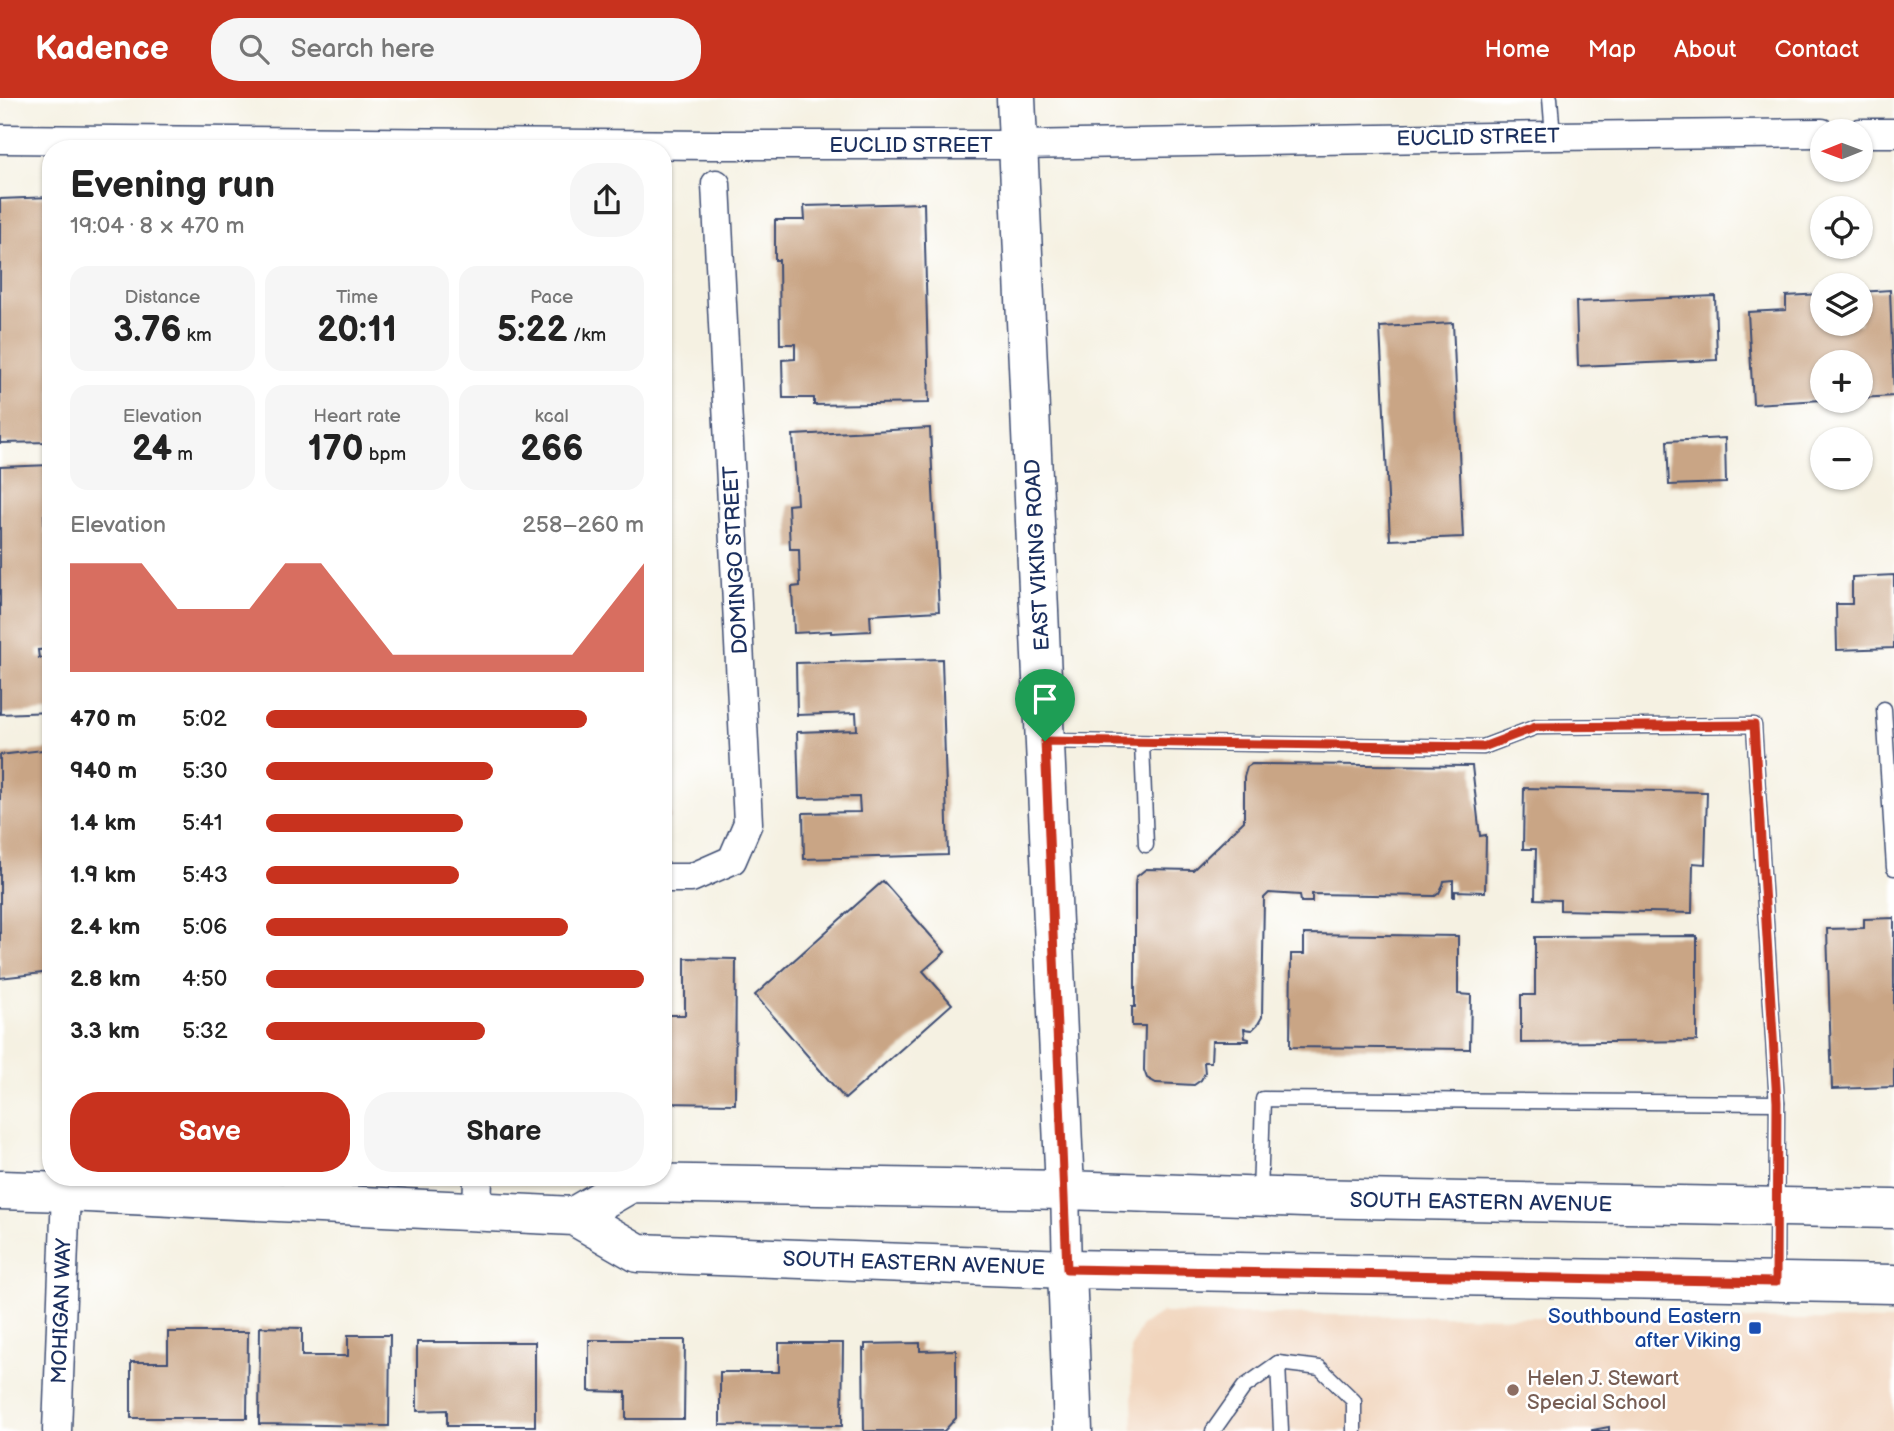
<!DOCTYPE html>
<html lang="en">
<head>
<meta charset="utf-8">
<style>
  :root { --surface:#fff; --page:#f6f6f6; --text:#222; --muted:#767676; --accent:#c8321e }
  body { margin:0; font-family:"Balsamiq Sans",sans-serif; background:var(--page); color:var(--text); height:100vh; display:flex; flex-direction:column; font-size:26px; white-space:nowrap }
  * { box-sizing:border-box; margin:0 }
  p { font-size:23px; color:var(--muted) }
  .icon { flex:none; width:38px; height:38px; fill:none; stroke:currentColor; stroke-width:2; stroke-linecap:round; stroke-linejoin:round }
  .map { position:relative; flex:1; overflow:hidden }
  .sheet { position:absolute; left:42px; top:42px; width:630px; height:1046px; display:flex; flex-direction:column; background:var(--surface); border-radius:28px; box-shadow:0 2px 5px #0004 }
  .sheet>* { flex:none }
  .needle { width:46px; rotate:269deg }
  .fabs { position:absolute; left:1810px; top:21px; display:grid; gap:14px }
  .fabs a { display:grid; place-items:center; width:63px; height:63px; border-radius:50%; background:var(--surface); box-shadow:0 2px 5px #0004; font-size:35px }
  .pin { position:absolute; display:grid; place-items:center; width:60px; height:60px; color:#fff; margin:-72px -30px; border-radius:50% 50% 50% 0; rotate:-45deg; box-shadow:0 0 7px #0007 }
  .pin .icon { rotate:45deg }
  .round { display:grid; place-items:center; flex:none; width:74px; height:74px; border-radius:28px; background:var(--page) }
  .summary { display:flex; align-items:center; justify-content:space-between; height:119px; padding:0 28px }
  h1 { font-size:38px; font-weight:700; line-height:52px }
  .figures { display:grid; grid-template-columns:repeat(3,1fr); gap:10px; height:119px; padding:7px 28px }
  .figures div { display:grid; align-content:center; border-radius:18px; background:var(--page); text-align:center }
  .figures b { font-size:35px; font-weight:700 }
  .figures small { font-size:19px; font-weight:400 }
  .figures p { font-size:19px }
  .chart { height:196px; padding:14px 28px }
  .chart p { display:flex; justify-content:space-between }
  .chart svg { width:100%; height:126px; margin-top:7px; fill:var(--accent); opacity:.7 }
  .primary-button { display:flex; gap:14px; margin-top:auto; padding:14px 28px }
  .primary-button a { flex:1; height:80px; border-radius:28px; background:var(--accent); color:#fff; font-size:28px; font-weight:700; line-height:80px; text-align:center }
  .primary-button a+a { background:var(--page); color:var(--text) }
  ul { padding:0 28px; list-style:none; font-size:23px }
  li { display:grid; grid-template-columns:112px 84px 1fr; align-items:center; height:52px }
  li i { height:18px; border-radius:9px; background:var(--accent) }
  header { display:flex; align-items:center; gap:42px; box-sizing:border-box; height:98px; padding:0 35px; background:var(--accent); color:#fff }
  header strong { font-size:33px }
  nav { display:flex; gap:38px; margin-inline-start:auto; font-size:24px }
  .search { width:490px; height:63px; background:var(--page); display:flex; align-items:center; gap:18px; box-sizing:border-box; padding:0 24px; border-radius:28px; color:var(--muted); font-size:26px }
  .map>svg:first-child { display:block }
  .built { fill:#f1d5bd }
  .building { fill:#c9a585 }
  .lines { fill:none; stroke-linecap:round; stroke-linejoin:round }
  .lane-casing { stroke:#3c4c72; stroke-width:17 }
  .street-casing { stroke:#3c4c72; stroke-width:31 }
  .secondary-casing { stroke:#3c4c72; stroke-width:41 }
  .primary-casing { stroke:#3c4c72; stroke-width:41 }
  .lane { stroke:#fff; stroke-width:14 }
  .street { stroke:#fff; stroke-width:28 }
  .secondary { stroke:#fff; stroke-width:38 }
  .primary { stroke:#fff; stroke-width:38 }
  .route-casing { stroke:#fff; stroke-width:14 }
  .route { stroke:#c8321e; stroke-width:9 }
  .transit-dot { fill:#1a4fb4; stroke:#fff; stroke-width:2.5 }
  .education-dot { fill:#8d6e63; stroke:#fff; stroke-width:2.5 }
  .labels { text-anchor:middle; stroke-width:5; stroke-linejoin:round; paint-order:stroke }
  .street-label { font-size:21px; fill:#1b2f5e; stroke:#fff }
  .transit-label { font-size:21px; fill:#164399; stroke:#fff; text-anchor:end }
  .education-label { font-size:21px; fill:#785e54; stroke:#fff; text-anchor:start }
</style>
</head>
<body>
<header>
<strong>Kadence</strong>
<div class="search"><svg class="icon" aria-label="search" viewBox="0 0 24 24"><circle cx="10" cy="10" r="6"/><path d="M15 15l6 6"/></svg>Search here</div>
<nav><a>Home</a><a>Map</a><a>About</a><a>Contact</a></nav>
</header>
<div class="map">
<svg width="1894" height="1333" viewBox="0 0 1894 1333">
  <rect width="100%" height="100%" fill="#fff"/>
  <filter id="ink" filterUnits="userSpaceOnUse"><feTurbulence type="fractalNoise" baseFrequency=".0143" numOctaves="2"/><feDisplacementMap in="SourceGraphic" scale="14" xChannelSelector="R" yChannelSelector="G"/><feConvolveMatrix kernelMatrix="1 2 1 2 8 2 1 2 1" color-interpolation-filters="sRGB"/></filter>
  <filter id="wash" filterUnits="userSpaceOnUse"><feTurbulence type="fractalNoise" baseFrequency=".00686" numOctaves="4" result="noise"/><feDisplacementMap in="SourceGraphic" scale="28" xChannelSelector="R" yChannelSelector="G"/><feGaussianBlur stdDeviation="1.57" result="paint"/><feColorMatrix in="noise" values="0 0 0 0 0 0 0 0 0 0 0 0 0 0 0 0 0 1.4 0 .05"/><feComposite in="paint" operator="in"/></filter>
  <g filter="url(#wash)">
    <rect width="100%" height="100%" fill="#f5f1e2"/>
    <polygon class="built" points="1162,1215 1894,1223 1894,1333 1133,1333 1131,1250 1141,1228"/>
    <g id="blocks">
      <g class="building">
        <polygon points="51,99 51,147 47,147 48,164 51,163 51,344 0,345 0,101"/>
        <polygon points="924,105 929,305 814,307 814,300 783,300 782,262 795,261 795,246 780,246 779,162 775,162 775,122 805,122 804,108"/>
        <polygon points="1890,192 1894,298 1860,300 1860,264 1822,264 1822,302 1753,306 1748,214 1786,212 1786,198 1822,196 1822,226 1860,226 1860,194"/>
        <polygon points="1715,198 1717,262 1578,268 1576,204"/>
        <polygon points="1453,225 1463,439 1390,442 1380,229"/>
        <polygon points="930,330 939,513 870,517 871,533 831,535 831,533 794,535 792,489 800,488 799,451 790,451 788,407 797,406 793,337"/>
        <polygon points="1725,340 1726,385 1669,387 1667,343"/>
        <polygon points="51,367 51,417 44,417 45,436 51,436 51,551 38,552 39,560 51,559 51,614 0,616 0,369"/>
        <polygon points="1894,477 1894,550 1837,552 1836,506 1852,506 1852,479"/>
        <polygon points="942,561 948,757 804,761 803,715 860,714 859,699 799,700 797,634 857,632 856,615 797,617 796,565"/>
        <polygon points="668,593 669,636 666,636 670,721 663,721 663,594"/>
        <polygon points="51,651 51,874 0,880 0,657"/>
        <polygon points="1252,666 1472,668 1480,738 1486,737 1485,794 1455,793 1455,799 1453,799 1453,782 1444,783 1443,787 1439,795 1435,798 1312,796 1312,804 1301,804 1300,797 1269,795 1264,800 1262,919 1258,926 1252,932 1244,931 1245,940 1249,941 1249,943 1212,943 1211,964 1204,964 1205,975 1201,982 1194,987 1156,985 1147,980 1144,972 1145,928 1132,928 1132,909 1135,909 1135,787 1136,779 1146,771 1193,772 1244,723 1244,679 1247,669"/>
        <polygon points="1524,690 1707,694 1705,766 1693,765 1692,815 1560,812 1560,802 1535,801 1536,751 1523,751"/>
        <polygon points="883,783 945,854 923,873 952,906 845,1001 755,897"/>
        <polygon points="1894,820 1894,989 1832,991 1827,831 1864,830 1864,821"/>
        <polygon points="1304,836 1458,838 1458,896 1471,897 1470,951 1290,949 1291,856 1304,856"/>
        <polygon points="1697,838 1697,943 1521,945 1521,897 1535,897 1535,839"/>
        <polygon points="663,859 669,859 668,917 685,917 685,860 736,861 735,1006 663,1005"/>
        <polygon points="260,1229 302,1230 302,1258 348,1258 348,1237 390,1237 389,1328 259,1326"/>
        <polygon points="168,1234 248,1234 247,1320 131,1320 131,1264 168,1264"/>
        <polygon points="589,1242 685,1242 684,1321 626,1321 626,1294 589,1293"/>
        <polygon points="417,1244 535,1244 535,1328 447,1328 447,1312 417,1313"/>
        <polygon points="779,1245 843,1245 842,1328 720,1327 720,1274 779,1274"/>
        <polygon points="920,1245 920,1253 956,1252 956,1320 944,1333 864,1333 863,1251 865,1252 865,1246"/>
        <polygon points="1609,1329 1609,1333 1592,1333 1592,1332"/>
      </g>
    </g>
  </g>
  <g filter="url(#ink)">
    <use href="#blocks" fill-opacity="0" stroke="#3c4c72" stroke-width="2"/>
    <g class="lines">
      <g class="lane-casing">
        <g id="lane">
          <polyline points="1550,0 1553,38"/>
          <polyline points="1884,611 1894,770"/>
          <polyline points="1045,643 1483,649 1536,629 1754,627 1777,1005"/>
          <polyline points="1142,645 1146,747"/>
          <polyline points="1260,1097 1263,1001 1777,1005 1776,1183"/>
          <polyline points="1278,1265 1281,1333"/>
          <polyline points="1213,1333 1244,1289 1278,1265 1320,1270 1354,1303 1354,1333"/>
        </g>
      </g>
      <g class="street-casing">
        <g id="street">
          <polyline points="1860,35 1894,35"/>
          <polyline points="0,41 712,47 1018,47 1553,38 1822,35"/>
          <polyline points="663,780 691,780 732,762 748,725 716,86"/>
          <polyline points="1065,1092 1067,1171"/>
          <polyline points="477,1115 478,1080"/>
          <polyline points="57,1333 66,1094"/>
        </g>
      </g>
      <g class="secondary-casing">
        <g id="secondary">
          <polyline points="1016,0 1065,1092"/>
          <polyline points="1067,1171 1073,1333"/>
        </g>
      </g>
      <g class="primary-casing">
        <g id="primary">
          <polyline points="0,1092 66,1094 574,1118 638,1155 1067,1171 1894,1186"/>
          <polyline points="574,1118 631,1085 1065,1092 1304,1100 1894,1111"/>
        </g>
      </g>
      <use href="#lane" class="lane"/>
      <use href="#street" class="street"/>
      <use href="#secondary" class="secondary"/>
      <use href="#primary" class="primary"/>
    </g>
  </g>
  <g class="lines" filter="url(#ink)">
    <g class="route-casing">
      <polygon id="route" points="1754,627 1777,1004 1776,1184 1067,1171 1045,643 1483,649 1536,629"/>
    </g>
    <use href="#route" class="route"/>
  </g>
  <rect class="transit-dot" x="1748" y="1223" width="14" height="14" rx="3.5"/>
  <circle class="education-dot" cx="1513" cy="1292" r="7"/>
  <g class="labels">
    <g class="street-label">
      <text transform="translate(1478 39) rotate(-1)" y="7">EUCLID STREET</text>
      <text x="911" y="54">EUCLID STREET</text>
      <text transform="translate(1037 457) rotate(-93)" y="7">EAST VIKING ROAD</text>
      <text transform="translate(735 462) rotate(-93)" y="7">DOMINGO STREET</text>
      <text transform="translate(1481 1104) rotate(1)" y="7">SOUTH EASTERN AVENUE</text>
      <text transform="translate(914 1165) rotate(2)" y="7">SOUTH EASTERN AVENUE</text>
      <text transform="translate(61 1213) rotate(-88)" y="7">MOHIGAN WAY</text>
    </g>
    <g class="transit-label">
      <text x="1741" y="1225">Southbound Eastern<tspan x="1741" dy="24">after Viking</tspan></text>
    </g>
    <g class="education-label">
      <text x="1527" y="1287">Helen J. Stewart<tspan x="1527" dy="24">Special School</tspan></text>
    </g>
  </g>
</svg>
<div class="fabs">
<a><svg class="needle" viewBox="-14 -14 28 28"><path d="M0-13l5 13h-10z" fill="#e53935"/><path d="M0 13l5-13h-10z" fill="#767676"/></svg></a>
<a><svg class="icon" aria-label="locate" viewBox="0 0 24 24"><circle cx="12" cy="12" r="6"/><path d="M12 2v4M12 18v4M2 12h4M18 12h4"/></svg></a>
<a><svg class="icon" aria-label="layers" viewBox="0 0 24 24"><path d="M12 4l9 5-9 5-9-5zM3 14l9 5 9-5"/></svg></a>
<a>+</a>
<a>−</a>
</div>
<div class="pin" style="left:1045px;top:643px;background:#1e9e55"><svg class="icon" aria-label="arrive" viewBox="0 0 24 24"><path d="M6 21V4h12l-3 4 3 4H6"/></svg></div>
<section class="sheet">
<div class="summary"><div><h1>Evening run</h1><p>19:04 · 8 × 470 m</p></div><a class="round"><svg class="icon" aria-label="share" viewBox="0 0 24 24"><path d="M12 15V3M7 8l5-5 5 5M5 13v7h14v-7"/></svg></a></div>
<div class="figures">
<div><p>Distance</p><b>3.76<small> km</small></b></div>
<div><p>Time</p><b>20:11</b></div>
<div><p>Pace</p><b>5:22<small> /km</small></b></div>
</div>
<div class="figures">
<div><p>Elevation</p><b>24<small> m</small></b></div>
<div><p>Heart rate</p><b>170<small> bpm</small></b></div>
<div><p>kcal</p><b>266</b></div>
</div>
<div class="chart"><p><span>Elevation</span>258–260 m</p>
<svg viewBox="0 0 160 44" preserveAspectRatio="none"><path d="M0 44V6L10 6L20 6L30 22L40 22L50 22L60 6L70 6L80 22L90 38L100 38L110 38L120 38L130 38L140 38L150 22L160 6V44z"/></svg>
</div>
<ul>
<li><b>470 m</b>5:02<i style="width:85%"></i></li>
<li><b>940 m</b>5:30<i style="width:60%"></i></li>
<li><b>1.4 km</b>5:41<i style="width:52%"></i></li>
<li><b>1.9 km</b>5:43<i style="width:51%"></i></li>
<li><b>2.4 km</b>5:06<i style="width:80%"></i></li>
<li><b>2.8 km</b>4:50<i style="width:100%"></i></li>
<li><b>3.3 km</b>5:32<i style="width:58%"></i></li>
</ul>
<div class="primary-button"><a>Save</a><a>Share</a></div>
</section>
</div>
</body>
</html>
